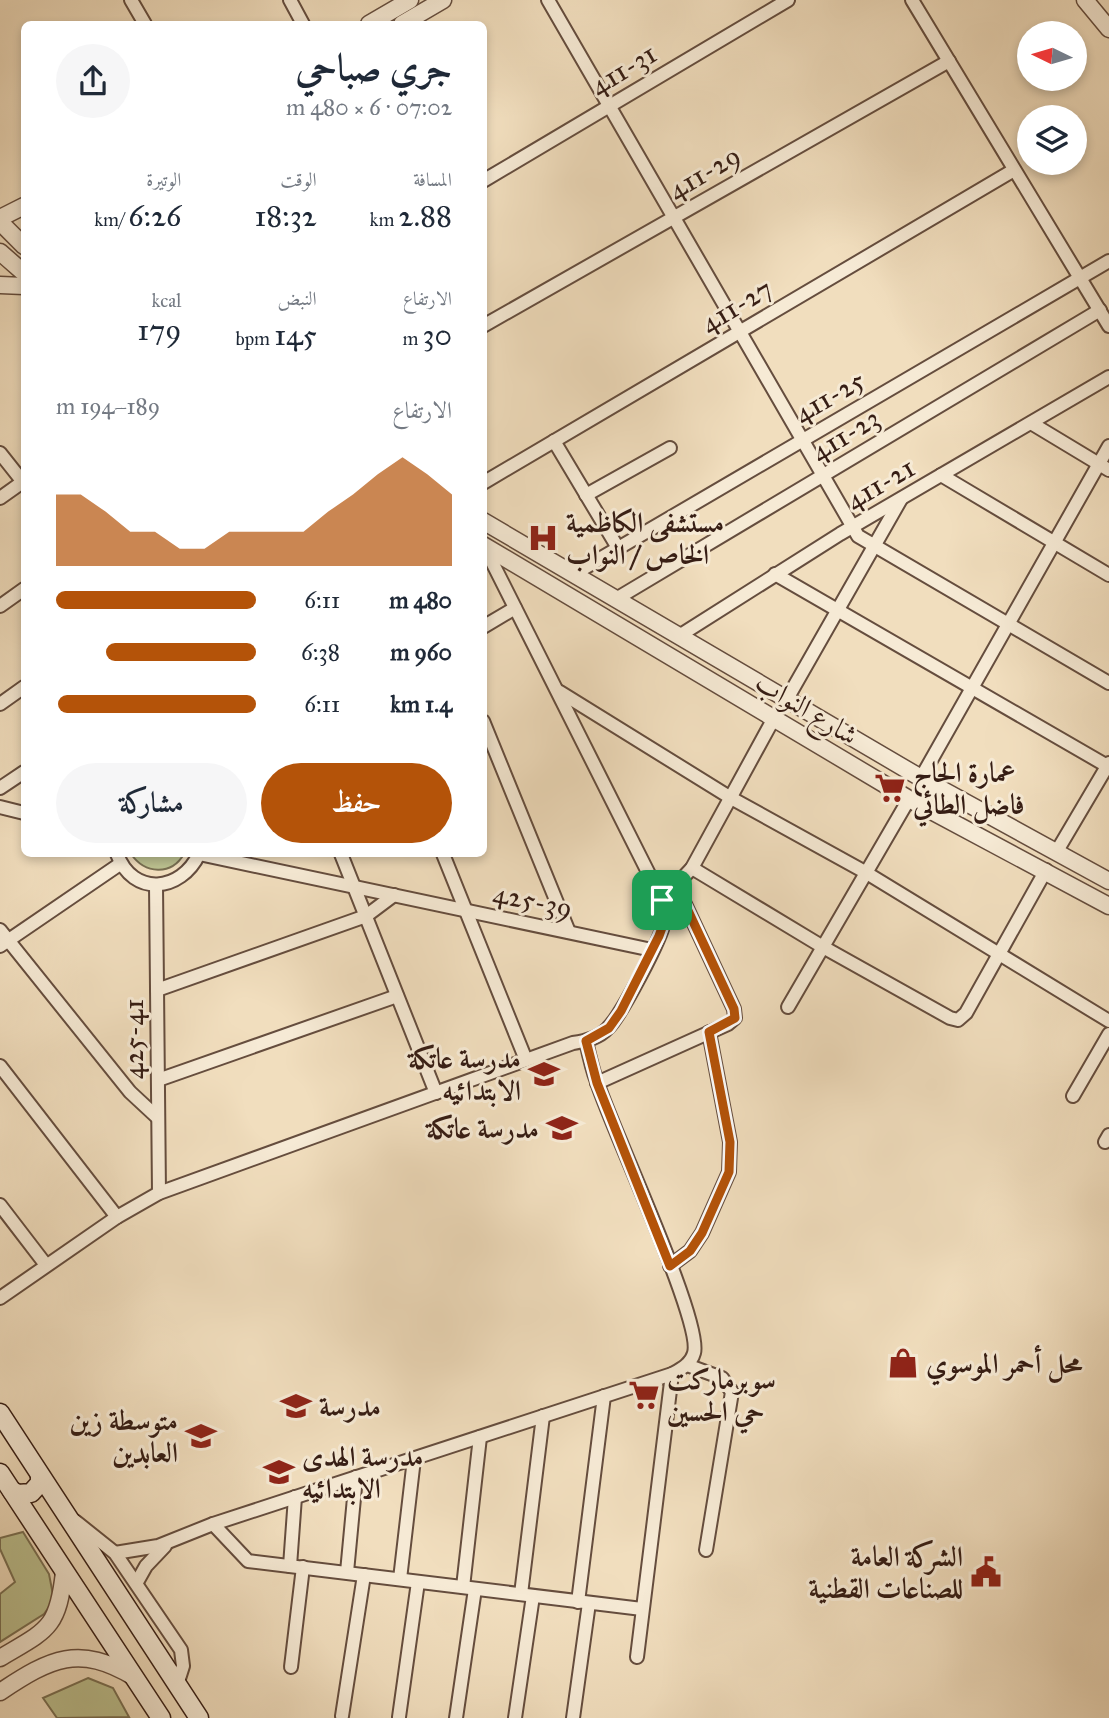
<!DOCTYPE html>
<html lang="ar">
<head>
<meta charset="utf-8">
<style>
  :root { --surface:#fff; --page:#f6f6f7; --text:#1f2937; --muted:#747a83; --accent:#b45309 }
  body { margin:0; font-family:"IM FELL Great Primer",Amiri,serif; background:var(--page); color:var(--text); direction:rtl; height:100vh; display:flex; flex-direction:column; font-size:26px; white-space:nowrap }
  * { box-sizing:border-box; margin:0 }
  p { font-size:23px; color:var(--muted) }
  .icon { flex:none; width:38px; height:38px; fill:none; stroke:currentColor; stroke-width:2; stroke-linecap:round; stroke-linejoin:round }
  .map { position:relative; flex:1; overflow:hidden; direction:ltr }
  .sheet { position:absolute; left:21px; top:21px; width:466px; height:836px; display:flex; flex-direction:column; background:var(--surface); border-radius:10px; box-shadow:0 4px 10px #0003; direction:rtl }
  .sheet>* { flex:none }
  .needle { width:46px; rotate:275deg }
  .controls { position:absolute; left:1017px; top:21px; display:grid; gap:14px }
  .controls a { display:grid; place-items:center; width:70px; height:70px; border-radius:50%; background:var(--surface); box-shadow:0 4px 10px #0003; font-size:35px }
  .pin { position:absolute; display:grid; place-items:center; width:60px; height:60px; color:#fff; margin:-30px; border-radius:14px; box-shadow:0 4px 10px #0006 }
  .round { display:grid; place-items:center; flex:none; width:74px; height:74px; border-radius:37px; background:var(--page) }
  .summary { display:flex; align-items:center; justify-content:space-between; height:119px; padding:0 35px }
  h1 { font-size:38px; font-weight:600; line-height:52px }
  .stats { display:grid; grid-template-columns:repeat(3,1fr); gap:10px; height:119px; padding:7px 35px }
  .stats div { display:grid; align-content:center }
  .stats b { font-size:30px; font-weight:600 }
  .stats small { font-size:19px; font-weight:400 }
  .stats p { font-size:19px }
  .chart { height:196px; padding:14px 35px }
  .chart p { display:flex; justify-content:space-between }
  .chart svg { width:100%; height:126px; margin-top:7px; fill:var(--accent); opacity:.7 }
  .action { display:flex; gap:14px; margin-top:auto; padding:14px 35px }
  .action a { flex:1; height:80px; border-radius:42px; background:var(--accent); color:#fff; font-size:28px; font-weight:600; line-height:80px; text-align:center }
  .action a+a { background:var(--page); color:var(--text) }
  ul { padding:0 35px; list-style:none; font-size:23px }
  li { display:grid; grid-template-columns:112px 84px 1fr; align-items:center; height:52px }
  li i { height:18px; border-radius:9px; background:var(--accent) }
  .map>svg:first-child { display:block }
  .green { fill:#bcc190; stroke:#796f52; stroke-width:2 }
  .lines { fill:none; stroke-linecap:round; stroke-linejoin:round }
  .minor-casing { stroke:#654d3e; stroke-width:16 }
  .tertiary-casing { stroke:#654d3e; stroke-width:19 }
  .secondary-casing { stroke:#361d14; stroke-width:21 }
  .minor { stroke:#f6ead5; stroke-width:12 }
  .tertiary { stroke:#f6ead5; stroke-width:16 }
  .secondary { stroke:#f6ead5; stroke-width:18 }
  .route-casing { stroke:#fff; stroke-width:14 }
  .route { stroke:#b45309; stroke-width:9 }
  .labels { text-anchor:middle; stroke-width:6; stroke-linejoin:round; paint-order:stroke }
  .street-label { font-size:28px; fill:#361d14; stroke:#f6ead5 }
  .poi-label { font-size:28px; font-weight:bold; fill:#361d14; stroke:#f6ead5; text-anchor:start }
</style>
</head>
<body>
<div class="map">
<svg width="1109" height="1718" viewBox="0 0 1109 1718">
  <rect width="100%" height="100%" fill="#f1debe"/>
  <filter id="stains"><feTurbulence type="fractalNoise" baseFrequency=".00286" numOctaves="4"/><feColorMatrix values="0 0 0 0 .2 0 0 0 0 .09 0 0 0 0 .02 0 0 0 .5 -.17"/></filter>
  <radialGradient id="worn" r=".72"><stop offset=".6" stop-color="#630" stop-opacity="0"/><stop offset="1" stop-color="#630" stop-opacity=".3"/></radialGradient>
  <g class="green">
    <path d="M131 854H184C171 876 145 874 131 854Z"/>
    <polygon points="23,1532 49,1574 54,1600 44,1614 0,1642 0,1594 15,1582 0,1549 0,1538"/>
    <polygon points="88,1678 113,1688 129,1717 57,1718 43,1698"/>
  </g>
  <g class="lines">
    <g class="minor-casing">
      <g id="minor">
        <polyline points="131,0 145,24"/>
        <polyline points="290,0 303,24"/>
        <polyline points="548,0 858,536 1109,683"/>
        <polyline points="912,0 1109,326"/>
        <polyline points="483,181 788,0"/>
        <polyline points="483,326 949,61"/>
        <polyline points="1031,423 1109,470"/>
        <polyline points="554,441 618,548"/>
        <polyline points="0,453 23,482"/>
        <polyline points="941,475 1109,575"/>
        <polyline points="483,483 1014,170"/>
        <polyline points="586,495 670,448"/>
        <polyline points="0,498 24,481"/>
        <polyline points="574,574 1109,261"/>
        <polyline points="775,574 1109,767"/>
        <polyline points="616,599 1100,310"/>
        <polyline points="0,606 24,589"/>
        <polyline points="483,627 515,608"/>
        <polyline points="679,636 840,534 1109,377"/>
        <polyline points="560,692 731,798 865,872 1109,1021"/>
        <polyline points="787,699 901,499"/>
        <polyline points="0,704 24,687"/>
        <polyline points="483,721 569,932"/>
        <polyline points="921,778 1109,446"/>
        <polyline points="0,788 24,772"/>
        <polyline points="0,807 24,813"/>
        <polyline points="1057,851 1109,763"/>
        <path d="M117 854C133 897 181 892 199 854"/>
        <polyline points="199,854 652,950"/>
        <polyline points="341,854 436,1093"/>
        <polyline points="443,854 526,1060"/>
        <polyline points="692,868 823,947 950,1018 958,1020 966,1013 1046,870"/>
        <polyline points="156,885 159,1193"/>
        <polyline points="662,900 692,868 774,718"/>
        <polyline points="0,930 130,1092 158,1118"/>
        <polyline points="0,946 120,864"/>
        <polyline points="157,990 366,916 394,895"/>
        <polyline points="788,1007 909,799"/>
        <polyline points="0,1066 117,1217"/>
        <polyline points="158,1080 397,996"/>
        <polyline points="597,1083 728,1024 735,1018 734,1009 676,885"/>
        <polyline points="1073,1096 1109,1034"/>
        <polyline points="1105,1142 1109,1135"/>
        <polyline points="0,1205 46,1265"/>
        <polyline points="670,1266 690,1251 702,1233 729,1172 730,1142 709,1032"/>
        <path d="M0 1298 117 1217 159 1193 573 1043C586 1041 599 1038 608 1028 621 1015 661 940 664 922 665 915 663 907 662 900L484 546"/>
        <polyline points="687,1365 722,1378 732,1392 706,1550"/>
        <polyline points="75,1521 115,1553 181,1650 183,1666 177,1685"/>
        <polyline points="213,1524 248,1561 642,1609"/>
        <path d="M115 1553 158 1546 213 1524 672 1374C681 1369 691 1364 694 1353 703 1322 611 1127 597 1082 592 1069 589 1055 586 1041"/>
        <polyline points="290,1566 295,1497"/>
        <polyline points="347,1572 356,1477"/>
        <polyline points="400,1579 414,1459"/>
        <polyline points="137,1582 146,1566 165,1546"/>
        <polyline points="463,1587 480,1437"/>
        <polyline points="521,1594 543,1416"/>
        <polyline points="578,1602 604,1396"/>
        <polyline points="637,1657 672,1374"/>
        <polyline points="291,1667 303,1567"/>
        <polyline points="342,1716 364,1575"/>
        <polyline points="399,1717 418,1582"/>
        <polyline points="456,1718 475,1589"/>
        <polyline points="515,1718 533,1596"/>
        <polyline points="573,1718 589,1603"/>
      </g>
    </g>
    <g class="tertiary-casing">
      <g id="tertiary">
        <polyline points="1085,0 1109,29"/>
        <polyline points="369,24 410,0"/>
        <polyline points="402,24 443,0"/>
        <polyline points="0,218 24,206"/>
        <polyline points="0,222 24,246"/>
        <polyline points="0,252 24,273"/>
        <polyline points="0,285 24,286"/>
        <polyline points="483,521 921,778 1109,881"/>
        <polyline points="483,545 909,799 1109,906"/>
        <path d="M0 1658C47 1630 58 1629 64 1572"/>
        <path d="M0 1692C51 1658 79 1644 134 1677"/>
      </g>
    </g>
    <g class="secondary-casing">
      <g id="secondary">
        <polyline points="0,1413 199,1718"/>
        <polyline points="0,1473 161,1718"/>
        <polyline points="12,1491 18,1494 31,1493 40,1483 40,1476"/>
      </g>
    </g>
    <use href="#minor" class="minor"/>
    <use href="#tertiary" class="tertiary"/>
    <use href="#secondary" class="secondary"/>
  </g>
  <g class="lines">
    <g class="route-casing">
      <polygon id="route" points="676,885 734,1009 735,1018 709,1032 730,1142 729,1172 702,1233 690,1251 670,1266 597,1083 586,1041 609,1028 621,1011 659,936 664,922 662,900"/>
    </g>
    <use href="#route" class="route"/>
  </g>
  <defs>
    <g id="hospital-bare" transform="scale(2.415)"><path d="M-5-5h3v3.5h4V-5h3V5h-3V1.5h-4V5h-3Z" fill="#8f2418" stroke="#f6ead5" stroke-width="2.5" paint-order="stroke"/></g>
    <g id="supermarket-bare" transform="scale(2.415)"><path d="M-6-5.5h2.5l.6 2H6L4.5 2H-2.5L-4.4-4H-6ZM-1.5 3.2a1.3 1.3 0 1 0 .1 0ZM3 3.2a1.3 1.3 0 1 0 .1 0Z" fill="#8f2418" stroke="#f6ead5" stroke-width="2.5" paint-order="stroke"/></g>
    <g id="school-bare" transform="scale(2.415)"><path d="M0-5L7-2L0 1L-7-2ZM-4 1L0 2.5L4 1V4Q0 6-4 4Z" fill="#8f2418" stroke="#f6ead5" stroke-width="2.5" paint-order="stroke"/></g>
    <g id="shop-bare" transform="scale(2.415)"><path d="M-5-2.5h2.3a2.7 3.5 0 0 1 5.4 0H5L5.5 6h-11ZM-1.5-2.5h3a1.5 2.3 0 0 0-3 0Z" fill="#8f2418" stroke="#f6ead5" stroke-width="2.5" paint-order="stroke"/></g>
    <g id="civic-bare" transform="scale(2.415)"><path d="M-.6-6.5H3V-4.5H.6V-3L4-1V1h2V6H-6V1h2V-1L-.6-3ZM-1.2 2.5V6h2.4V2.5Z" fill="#8f2418" stroke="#f6ead5" stroke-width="2.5" paint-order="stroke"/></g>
  </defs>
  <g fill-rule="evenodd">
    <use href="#hospital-bare" x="543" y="538"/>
    <use href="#supermarket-bare" x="890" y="788"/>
    <use href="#school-bare" x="544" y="1074"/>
    <use href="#school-bare" x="562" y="1128"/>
    <use href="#shop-bare" x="903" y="1363"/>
    <use href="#supermarket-bare" x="644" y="1395"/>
    <use href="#school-bare" x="296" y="1406"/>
    <use href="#school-bare" x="201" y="1436"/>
    <use href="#school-bare" x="279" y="1472"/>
    <use href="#civic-bare" x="986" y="1572"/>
  </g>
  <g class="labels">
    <g class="street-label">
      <text transform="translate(623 69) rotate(-31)" y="10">411-31</text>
      <text transform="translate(704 172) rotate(-30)" y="10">411-29</text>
      <text transform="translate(736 305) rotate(-31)" y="10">411-27</text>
      <text transform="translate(829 396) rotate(-30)" y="10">411-25</text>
      <text transform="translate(845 434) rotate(-31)" y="10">411-23</text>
      <text transform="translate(880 483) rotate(-30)" y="10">411-21</text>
      <text transform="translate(807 708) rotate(31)" y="10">شارع النواب</text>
      <text transform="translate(533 900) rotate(12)" y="10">425-39</text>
      <text transform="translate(133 1039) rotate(-90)" y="10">425-41</text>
    </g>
    <g class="poi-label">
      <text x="566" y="532">مستشفى الكاظمية<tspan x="566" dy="32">الخاص / النواب</tspan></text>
      <text x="913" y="782">عمارة الحاج<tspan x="913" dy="32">فاضل الطائي</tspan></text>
      <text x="521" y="1068" text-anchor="end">مدرسة عاتكة<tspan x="521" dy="32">الابتدائيه</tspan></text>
      <text x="539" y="1138" text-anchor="end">مدرسة عاتكة</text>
      <text x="926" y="1373">محل أحمر الموسوي</text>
      <text x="667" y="1389">سوبرماركت<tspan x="667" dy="32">حي الحسين</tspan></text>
      <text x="319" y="1416">مدرسة</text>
      <text x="178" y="1430" text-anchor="end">متوسطة زين<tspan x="178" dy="32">العابدين</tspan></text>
      <text x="302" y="1466">مدرسة الهدى<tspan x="302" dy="32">الابتدائيه</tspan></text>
      <text x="963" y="1566" text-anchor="end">الشركة العامة<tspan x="963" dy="32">للصناعات القطنية</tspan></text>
    </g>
  </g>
  <rect width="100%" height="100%" filter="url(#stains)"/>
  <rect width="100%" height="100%" fill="url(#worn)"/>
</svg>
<div class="controls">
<a><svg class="needle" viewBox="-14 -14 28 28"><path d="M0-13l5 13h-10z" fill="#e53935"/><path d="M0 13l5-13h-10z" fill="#747a83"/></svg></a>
<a><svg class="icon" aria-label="layers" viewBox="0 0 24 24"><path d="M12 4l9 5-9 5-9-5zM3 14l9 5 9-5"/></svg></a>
</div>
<div class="pin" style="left:662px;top:900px;background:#1e9e55"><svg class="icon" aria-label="arrive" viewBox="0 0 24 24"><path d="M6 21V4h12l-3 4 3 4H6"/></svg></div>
<section class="sheet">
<div class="summary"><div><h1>جري صباحي</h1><p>07:02 · 6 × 480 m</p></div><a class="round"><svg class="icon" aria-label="share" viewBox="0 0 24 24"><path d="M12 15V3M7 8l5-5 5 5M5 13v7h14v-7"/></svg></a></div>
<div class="stats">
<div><p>المسافة</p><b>2.88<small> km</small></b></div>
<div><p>الوقت</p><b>18:32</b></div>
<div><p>الوتيرة</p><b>6:26<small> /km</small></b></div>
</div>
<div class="stats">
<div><p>الارتفاع</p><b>30<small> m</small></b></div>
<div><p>النبض</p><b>145<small> bpm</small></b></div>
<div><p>kcal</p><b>179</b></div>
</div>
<div class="chart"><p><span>الارتفاع</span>189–194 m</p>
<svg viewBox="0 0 160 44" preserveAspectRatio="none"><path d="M0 44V19L10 19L20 25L30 32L40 32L50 38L60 38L70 32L80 32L90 32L100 32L110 25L120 19L130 12L140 6L150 12L160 19V44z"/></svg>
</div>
<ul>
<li><b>480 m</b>6:11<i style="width:100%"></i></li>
<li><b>960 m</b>6:38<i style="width:75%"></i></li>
<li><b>1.4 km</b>6:11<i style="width:99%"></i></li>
</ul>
<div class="action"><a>حفظ</a><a>مشاركة</a></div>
</section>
</div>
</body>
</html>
